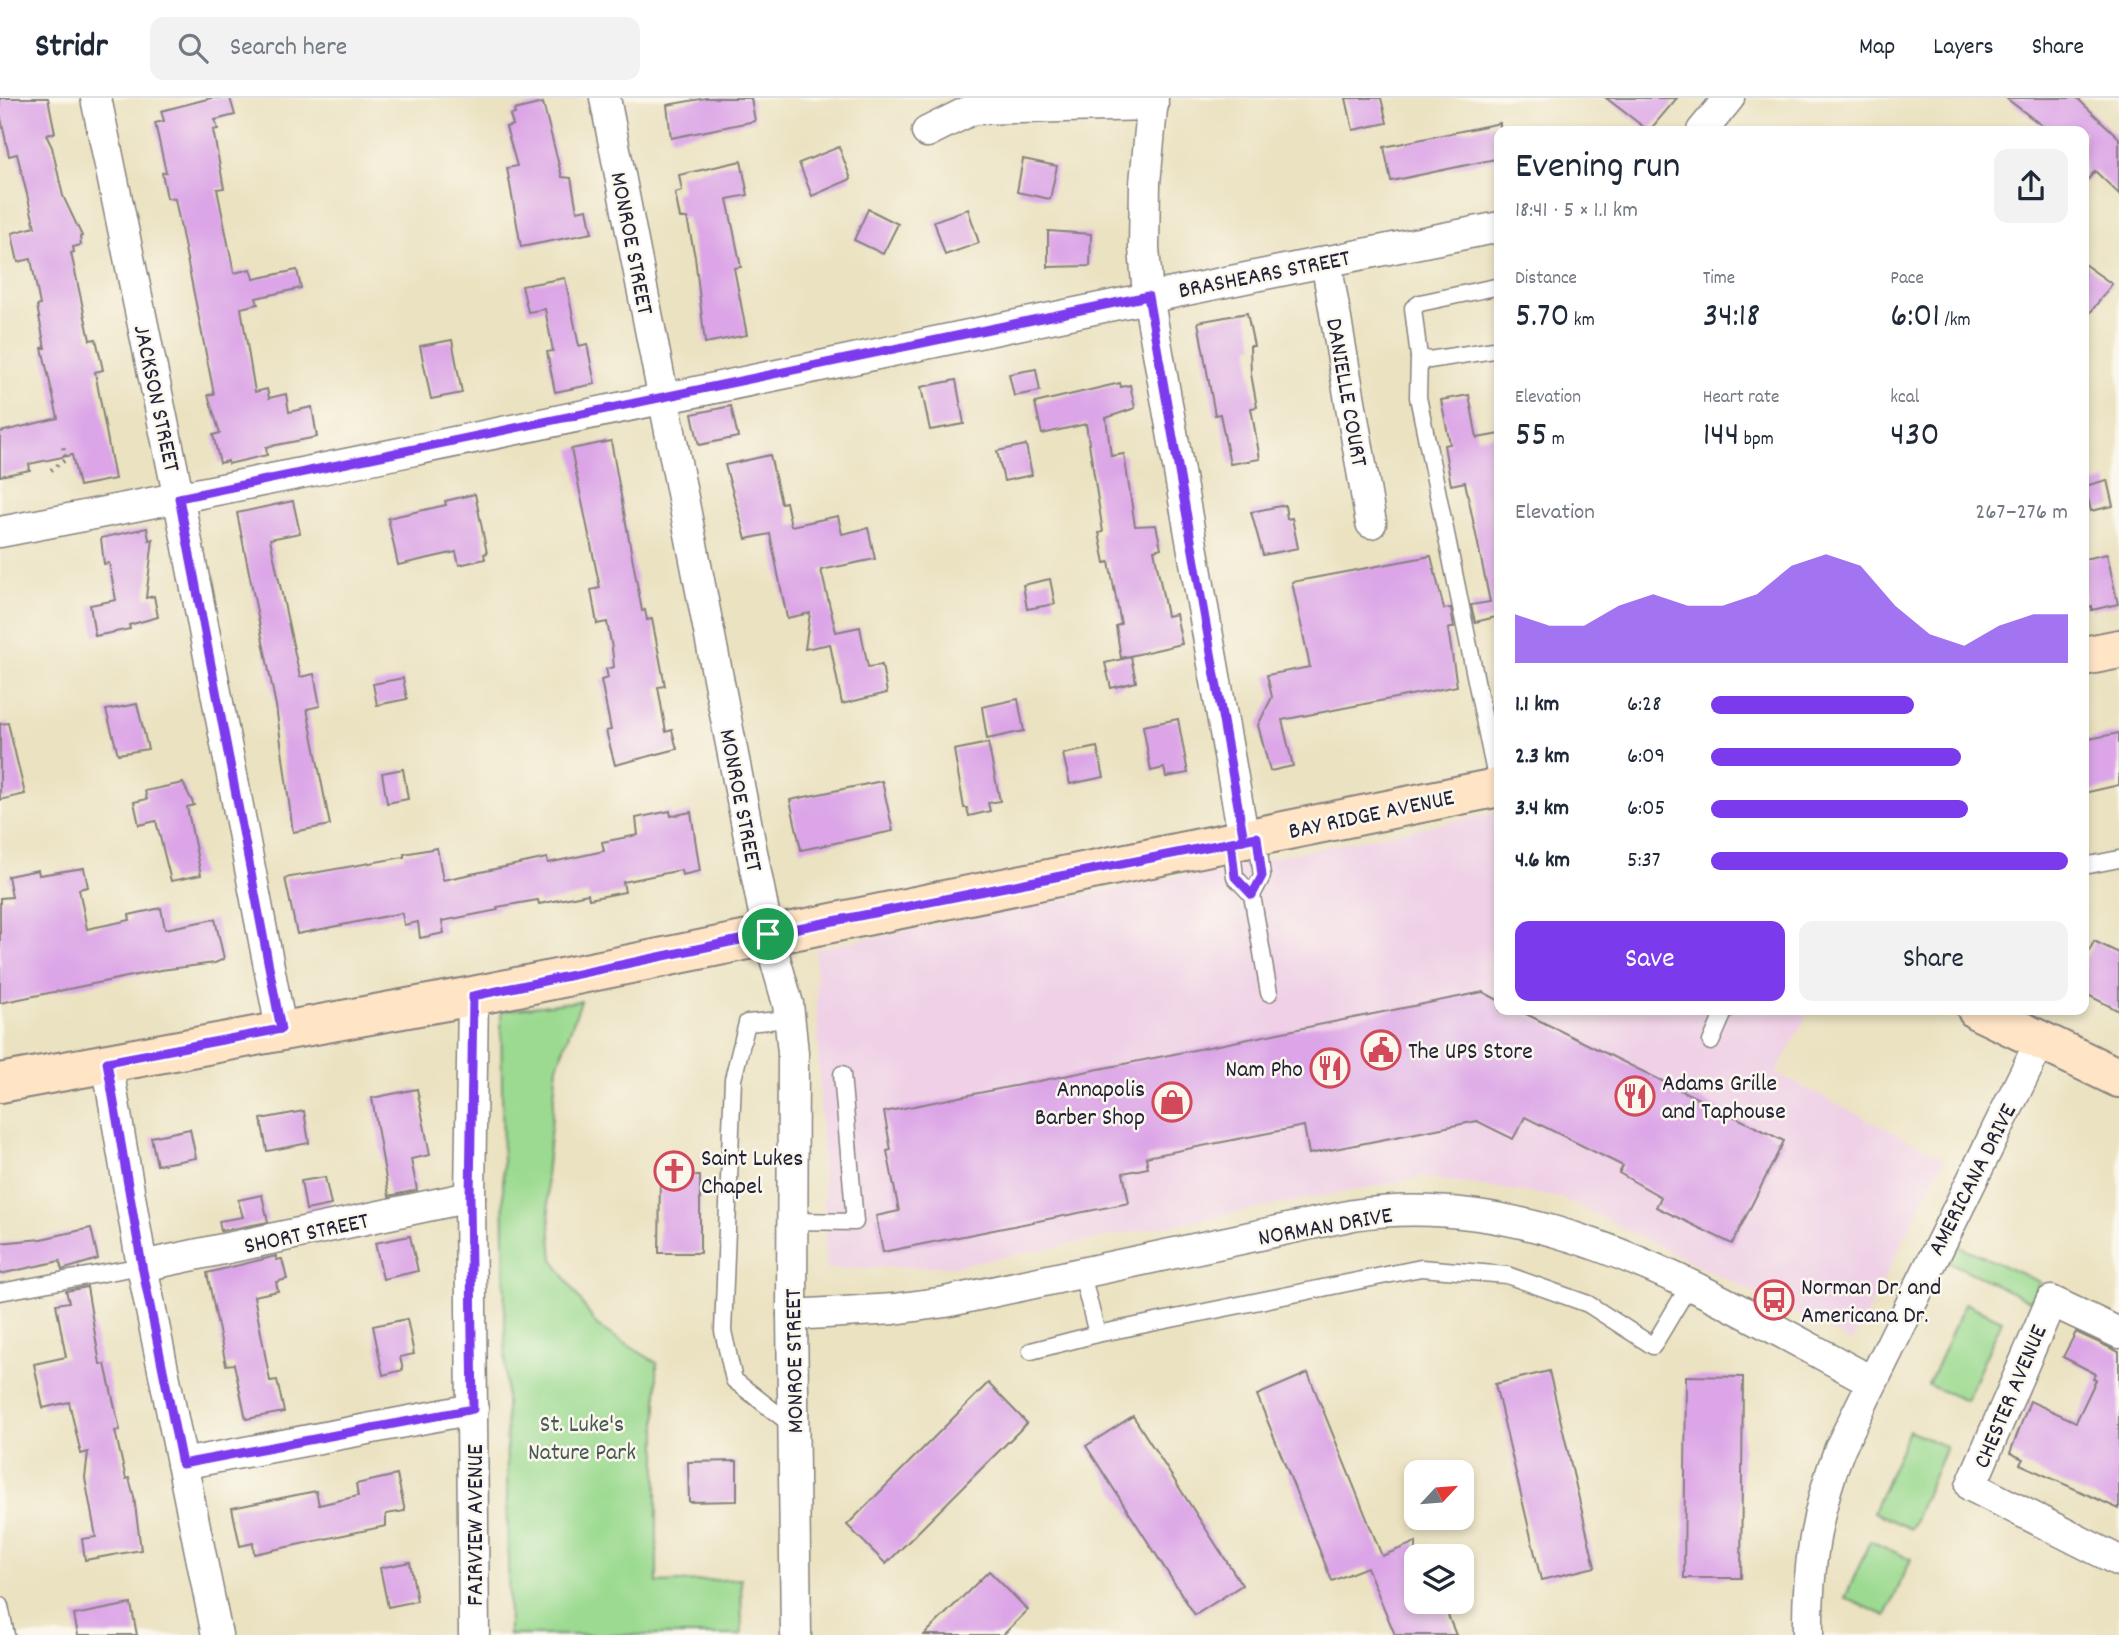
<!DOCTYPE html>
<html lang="en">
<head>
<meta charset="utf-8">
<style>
  :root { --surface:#fff; --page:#f2f2f3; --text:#1f2937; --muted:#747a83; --line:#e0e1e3; --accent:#7c3aed }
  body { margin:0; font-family:Dekko,sans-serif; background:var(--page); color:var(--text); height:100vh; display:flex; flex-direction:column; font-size:26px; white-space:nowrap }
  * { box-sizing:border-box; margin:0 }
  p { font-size:23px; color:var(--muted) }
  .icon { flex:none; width:38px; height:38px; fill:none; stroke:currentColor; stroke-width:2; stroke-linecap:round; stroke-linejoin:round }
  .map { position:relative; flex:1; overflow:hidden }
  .details { position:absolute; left:1494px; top:28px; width:595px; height:889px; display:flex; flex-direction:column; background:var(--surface); border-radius:14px; box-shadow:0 4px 10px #0003 }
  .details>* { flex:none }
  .needle { width:46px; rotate:64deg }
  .buttons { position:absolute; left:1404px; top:1362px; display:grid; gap:14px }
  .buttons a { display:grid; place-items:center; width:70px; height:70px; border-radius:14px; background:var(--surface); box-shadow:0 4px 10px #0003; font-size:35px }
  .pin { position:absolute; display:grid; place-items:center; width:60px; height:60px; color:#fff; margin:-30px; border:4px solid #fff; border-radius:50%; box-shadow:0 2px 7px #0007 }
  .round { display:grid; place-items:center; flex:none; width:74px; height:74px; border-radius:14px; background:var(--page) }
  .head { display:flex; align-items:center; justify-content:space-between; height:119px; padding:0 21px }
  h1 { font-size:38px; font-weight:600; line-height:52px }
  .metrics { display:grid; grid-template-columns:repeat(3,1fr); gap:10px; height:119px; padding:7px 21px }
  .metrics div { display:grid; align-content:center }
  .metrics b { font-size:35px; font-weight:600 }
  .metrics small { font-size:19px; font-weight:400 }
  .metrics p { font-size:19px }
  .chart { height:196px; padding:14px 21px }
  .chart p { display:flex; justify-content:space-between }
  .chart svg { width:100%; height:126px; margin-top:7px; fill:var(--accent); opacity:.7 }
  .action { display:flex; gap:14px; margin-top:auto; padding:14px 21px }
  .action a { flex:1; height:80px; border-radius:14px; background:var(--accent); color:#fff; font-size:28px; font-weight:600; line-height:80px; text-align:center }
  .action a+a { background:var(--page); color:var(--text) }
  ul { padding:0 21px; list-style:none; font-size:23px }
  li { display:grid; grid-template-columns:112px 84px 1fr; align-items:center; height:52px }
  li i { height:18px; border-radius:9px; background:var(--accent) }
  header { display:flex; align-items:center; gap:42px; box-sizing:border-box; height:98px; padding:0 35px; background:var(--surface); border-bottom:2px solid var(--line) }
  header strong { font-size:33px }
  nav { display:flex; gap:38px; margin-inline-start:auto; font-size:24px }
  .search { width:490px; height:63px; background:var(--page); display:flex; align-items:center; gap:18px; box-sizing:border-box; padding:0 24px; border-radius:14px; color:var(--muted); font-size:26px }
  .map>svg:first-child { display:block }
  .built { fill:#efd0e6 }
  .green { fill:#9bda90; stroke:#5e7e66; stroke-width:2 }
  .building { fill:#dca5e7 }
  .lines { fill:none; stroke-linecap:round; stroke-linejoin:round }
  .lane-casing { stroke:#86827e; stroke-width:19 }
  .street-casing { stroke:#86827e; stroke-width:33 }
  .secondary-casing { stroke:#86827e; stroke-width:42 }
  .path { stroke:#86827e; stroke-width:4.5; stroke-dasharray:2 5; stroke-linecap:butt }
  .lane { stroke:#fff; stroke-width:16 }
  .street { stroke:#fff; stroke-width:30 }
  .secondary { stroke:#ffe4c6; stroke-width:38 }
  .route-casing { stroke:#fff; stroke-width:14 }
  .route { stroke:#7c3aed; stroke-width:9 }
  .labels { text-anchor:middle; stroke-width:5; stroke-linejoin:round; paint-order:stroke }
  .street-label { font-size:24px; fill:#22223b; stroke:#fbf7ec }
  .poi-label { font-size:24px; fill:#22223b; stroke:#fbf7ec; text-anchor:start }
  .park-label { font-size:24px; fill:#465954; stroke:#fbf7ec }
</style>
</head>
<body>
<header>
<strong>Stridr</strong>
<div class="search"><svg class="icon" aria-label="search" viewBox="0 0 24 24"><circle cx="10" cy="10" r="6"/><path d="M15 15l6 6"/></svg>Search here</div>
<nav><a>Map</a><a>Layers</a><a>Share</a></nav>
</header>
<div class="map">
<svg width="2119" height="1537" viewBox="0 0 2119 1537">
  <rect width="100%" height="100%" fill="#fbf7ec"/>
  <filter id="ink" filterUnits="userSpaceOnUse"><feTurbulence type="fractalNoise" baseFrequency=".0143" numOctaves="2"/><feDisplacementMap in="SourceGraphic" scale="14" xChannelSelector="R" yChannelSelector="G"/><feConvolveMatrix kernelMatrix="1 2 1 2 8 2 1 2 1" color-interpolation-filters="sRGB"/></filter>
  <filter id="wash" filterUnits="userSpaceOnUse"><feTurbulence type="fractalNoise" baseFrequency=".00686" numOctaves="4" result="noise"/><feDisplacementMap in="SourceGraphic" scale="28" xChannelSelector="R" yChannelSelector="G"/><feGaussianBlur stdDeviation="1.57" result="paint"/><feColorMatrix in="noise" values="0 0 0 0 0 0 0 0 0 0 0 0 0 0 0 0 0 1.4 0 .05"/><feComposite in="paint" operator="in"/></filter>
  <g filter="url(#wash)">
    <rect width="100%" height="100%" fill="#ebe2c1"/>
    <polygon class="built" points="1500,714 1500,912 1810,912 1776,975 1944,1060 1853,1244 1562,1100 1422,1079 955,1168 826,1171 815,851"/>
    <g class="green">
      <polygon points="581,903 557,968 546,1078 553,1161 597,1228 657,1265 657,1485 741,1481 742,1537 509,1537 501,913"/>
      <polygon points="1957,1147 2040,1184 2030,1203 1949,1164"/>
      <polygon points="1965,1205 2002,1222 1966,1303 1928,1287"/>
      <polygon points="1909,1332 1946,1349 1911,1431 1873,1414"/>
      <polygon points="1870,1443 1911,1461 1886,1518 1845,1500"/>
    </g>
    <g id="blocks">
      <g class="building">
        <polygon points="0,0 48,0 55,35 46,37 52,49 63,98 82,138 80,139 81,147 73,149 74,154 71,155 90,242 96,241 103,272 95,274 115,381 79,388 72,357 29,366 30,372 0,378 0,334 58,320 42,250 45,250 37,208 40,207 31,161 18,164 14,146 12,135 35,129 17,56 9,58 0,16"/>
        <polygon points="211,0 230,0 235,17 215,22 218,31 213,32 224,90 217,91 234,175 251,171 254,181 297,172 301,190 256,200 258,206 241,210 255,294 267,291 269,300 286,296 289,314 312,309 317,339 266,349 267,357 228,366 228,363 220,365 213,337 220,335 208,297 214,296 175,101 167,100 162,75 166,74 155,25 164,23 161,13"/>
        <polygon points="706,0 751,0 755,23 671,40 667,7"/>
        <polygon points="1346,0 1381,0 1387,25 1353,32"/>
        <polygon points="1606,0 1677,0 1649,33"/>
        <polygon points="2006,0 2077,0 2119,40 2119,96 2095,73 2084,86 2084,33 2049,33"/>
        <polygon points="543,5 562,79 571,80 577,113 587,111 592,135 521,149 507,70 517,68 506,29 513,27 510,17 515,16 514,12"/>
        <polygon points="1500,25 1500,60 1391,83 1384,49"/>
        <polygon points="839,49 851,81 812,98 799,65"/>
        <polygon points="1023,61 1057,68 1050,101 1017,94"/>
        <polygon points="741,63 748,97 727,101 741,169 734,170 747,237 705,245 695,159 687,120 680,120 675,95 682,93 679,77"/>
        <polygon points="868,111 898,126 883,156 854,142"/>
        <polygon points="968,111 979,145 945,157 934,123"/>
        <polygon points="1048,133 1091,136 1090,168 1048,169"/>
        <polygon points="2084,166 2112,186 2084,223"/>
        <polygon points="565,180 579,248 587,246 595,286 555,294 547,254 553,253 545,211 528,214 522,188"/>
        <polygon points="1247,215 1254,248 1250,248 1251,276 1257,309 1251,310 1260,361 1230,366 1220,316 1215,317 1198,224"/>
        <polygon points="452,242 462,295 431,301 420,248"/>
        <polygon points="1036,271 1040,293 1014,298 1009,276"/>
        <polygon points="956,282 964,326 930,332 921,289"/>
        <polygon points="1120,285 1121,289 1130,287 1135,310 1106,320 1111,358 1124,356 1135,428 1156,427 1161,450 1154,452 1167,518 1176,516 1182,546 1121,560 1116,528 1121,526 1109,464 1105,465 1099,435 1103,434 1086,326 1042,336 1035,305"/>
        <polygon points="1469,297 1477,340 1500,336 1500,518 1475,524 1471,507 1490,504 1465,384 1451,387 1444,347 1450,346 1441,302"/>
        <polygon points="731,308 738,339 699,347 692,316"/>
        <polygon points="611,343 642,513 645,512 647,522 652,521 665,588 658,589 666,634 672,632 677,651 615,667 606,633 611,632 601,582 608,580 606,571 614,569 612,550 607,524 597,526 591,492 600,490 571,351"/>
        <polygon points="1026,347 1032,377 1004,383 997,353"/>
        <polygon points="770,357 781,405 786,404 791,428 838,418 842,436 868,430 875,461 821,472 836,534 860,529 868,569 882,567 887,595 842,606 830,546 805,551 810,515 787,520 770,436 746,441 725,367"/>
        <polygon points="2107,382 2113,408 2091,413 2085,388"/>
        <polygon points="475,396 487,455 484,456 485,461 459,467 456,454 398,467 388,420 446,407 445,403"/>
        <polygon points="293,403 300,435 270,441 300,579 314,576 320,608 307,611 330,727 293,734 276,608 237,415"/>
        <polygon points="1285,407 1287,421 1292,420 1298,450 1263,457 1251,414"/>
        <polygon points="147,430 149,442 153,441 146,500 154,498 158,519 129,527 130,531 95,538 90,507 116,502 109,465 104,466 101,440"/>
        <polygon points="2107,456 2118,506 2092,512 2092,508 2084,510 2084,461"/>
        <polygon points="1431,458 1444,511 1451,510 1454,529 1448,531 1457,588 1282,622 1293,668 1270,673 1258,627 1272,599 1267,577 1310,569 1292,484"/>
        <polygon points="1050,481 1055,506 1027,511 1023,487"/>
        <polygon points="1131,559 1136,584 1111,590 1105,565"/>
        <polygon points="403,580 407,601 377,607 373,586"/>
        <polygon points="1018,601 1024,633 987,641 982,609"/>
        <polygon points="137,606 148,651 118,656 106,612"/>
        <polygon points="1178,621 1188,675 1166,679 1164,670 1151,673 1143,628"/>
        <polygon points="8,625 25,696 0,702 0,626"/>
        <polygon points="2119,635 2119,687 2084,695 2084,642"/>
        <polygon points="988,645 1000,703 988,705 990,713 969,718 967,710 964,710 954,652"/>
        <polygon points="1097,649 1104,679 1070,686 1063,656"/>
        <polygon points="403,671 408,701 387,705 382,675"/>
        <polygon points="882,683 893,733 801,752 790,702"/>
        <polygon points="183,685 194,707 187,709 201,777 171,783 156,723 139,727 134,704 147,701 145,693"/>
        <polygon points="670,713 671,718 691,714 700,773 682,777 681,772 623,784 625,794 589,801 588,796 539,806 538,802 497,809 498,812 442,823 444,835 420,840 418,824 404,827 402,815 297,836 285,780 404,759 404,756 437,750 443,782 547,760 548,765 604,753 602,744 638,737 636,720"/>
        <polygon points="84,770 88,789 79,791 87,831 130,822 129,817 161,810 165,831 215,821 224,861 215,865 161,872 0,905 0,800 12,799 8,778 38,772 39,777"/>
        <polygon points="2094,843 2119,855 2119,913 2084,895 2084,864"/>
        <polygon points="1483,894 1500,903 1500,912 1518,912 1784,1043 1732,1146 1656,1109 1661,1099 1619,1075 1623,1068 1525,1019 1513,1041 1477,1023 1309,1056 1304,1028 1146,1059 1148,1070 1123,1075 1129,1105 883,1154 876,1118 899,1113 887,1053 891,1052 884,1014"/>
        <polygon points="417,991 430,1057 411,1061 417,1092 389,1098 372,1000"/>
        <polygon points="304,1013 309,1045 267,1053 261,1021"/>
        <polygon points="190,1031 196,1060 157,1067 151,1039"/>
        <polygon points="660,1078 700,1078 700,1155 659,1155"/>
        <polygon points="325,1079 331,1107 306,1112 301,1083"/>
        <polygon points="262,1097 268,1124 221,1133 219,1123 243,1119 238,1102"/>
        <polygon points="91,1130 98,1161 62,1172 60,1163 0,1176 0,1145 41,1141"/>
        <polygon points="410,1138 418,1173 383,1181 375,1145"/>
        <polygon points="276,1158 276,1162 282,1161 287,1181 276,1184 278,1193 254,1198 270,1283 277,1282 284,1314 246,1321 234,1266 226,1267 207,1175"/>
        <polygon points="87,1189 100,1266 105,1266 120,1332 115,1333 126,1381 129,1380 134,1399 141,1452 85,1462 82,1441 96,1439 85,1380 88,1354 81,1356 69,1304 43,1310 34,1266 66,1259 56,1206 69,1204 66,1193"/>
        <polygon points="407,1221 414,1256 400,1259 403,1272 383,1277 373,1228"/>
        <polygon points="2076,1234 2119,1254 2119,1411 2020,1366 2023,1361 2010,1355 2030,1303 2076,1324 2096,1282 2093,1281 2096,1276 2063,1259"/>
        <polygon points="1549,1273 1595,1469 1541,1482 1495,1286"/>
        <polygon points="1308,1275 1382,1458 1416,1444 1416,1503 1442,1503 1456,1537 1395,1537 1367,1469 1332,1483 1257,1297"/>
        <polygon points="1686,1278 1743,1279 1741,1480 1684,1480"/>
        <polygon points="988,1285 1027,1325 886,1466 847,1427"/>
        <polygon points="1133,1318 1242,1487 1195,1517 1086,1348"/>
        <polygon points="737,1363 737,1403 689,1404 688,1364"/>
        <polygon points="397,1377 405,1413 386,1416 386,1428 254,1456 253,1445 240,1448 232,1410 316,1393 319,1407 358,1398 356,1386"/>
        <polygon points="410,1464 417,1503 388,1509 380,1470"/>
        <polygon points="989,1473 1028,1512 1003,1537 924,1537"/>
        <polygon points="131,1506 137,1537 78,1537 74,1517"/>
      </g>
    </g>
  </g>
  <g filter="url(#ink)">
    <use href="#blocks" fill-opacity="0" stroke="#86827e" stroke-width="2"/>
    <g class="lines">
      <g class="lane-casing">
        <g id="lane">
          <polyline points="1500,188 1420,205 1413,210 1419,259 1429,262 1500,251"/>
          <polyline points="1419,259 1418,299 1495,675"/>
          <polyline points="1231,744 1235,779 1252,797 1269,895"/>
          <polyline points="2084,768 2119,761"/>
          <polyline points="1252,797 1262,778 1257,739"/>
          <polyline points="790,921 747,925 733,981 723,1233 734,1282 793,1328"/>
          <polyline points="1711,944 1725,912"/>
          <polyline points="792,1123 855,1124 842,976"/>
          <polyline points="1082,1176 1097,1236"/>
          <polyline points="0,1194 142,1168"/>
          <polyline points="1031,1253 1097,1236 1421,1170 1507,1177 1588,1206 1653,1248 1690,1186"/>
          <polyline points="0,1508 6,1537"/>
        </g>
      </g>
      <g class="street-casing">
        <g id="street">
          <polyline points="96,0 175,382 281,931"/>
          <polyline points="605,0 768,836 788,906 793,955 792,1217 796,1537"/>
          <polyline points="1153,0 1145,85 1144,150 1148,198 1244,742"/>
          <polyline points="1702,33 1729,0"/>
          <polyline points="927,34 973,11 1153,7"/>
          <polyline points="1326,163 1371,425"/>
          <path d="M0 434C501 339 999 227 1500 129"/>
          <polyline points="473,898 470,1099 474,1537"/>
          <polyline points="107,964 142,1168 217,1537"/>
          <polyline points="142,1168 470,1099"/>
          <path d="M792 1217 894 1211 945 1204 1353 1117C1543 1089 1710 1197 1871 1283"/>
          <polyline points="2119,1235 2051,1203 1971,1388 2119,1463"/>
          <polyline points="182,1366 473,1311"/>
          <path d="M1808 1537C1807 1471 1816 1412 1840 1350L2041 942"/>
        </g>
      </g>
      <g class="secondary-casing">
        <g id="secondary">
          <polyline points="2084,558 2119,551"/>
          <polyline points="1977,912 2119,980"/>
          <polyline points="0,985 473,898 1500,689"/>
        </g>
      </g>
      <polyline class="path" points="51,372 65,362 63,347"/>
      <use href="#lane" class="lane"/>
      <use href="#street" class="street"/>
      <use href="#secondary" class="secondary"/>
    </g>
  </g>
  <g class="lines" filter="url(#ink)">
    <g class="route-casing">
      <polyline id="route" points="768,836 473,898 470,1100 473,1311 182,1366 142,1168 107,964 281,931 179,400 1148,198 1244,742 1231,744 1235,779 1252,797 1262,778 1257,739 1202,750 768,836"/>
    </g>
    <use href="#route" class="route"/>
  </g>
  <defs>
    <g id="civic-ring" transform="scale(2.0125)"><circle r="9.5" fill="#fbf7ec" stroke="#d1495b" stroke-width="1.5"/><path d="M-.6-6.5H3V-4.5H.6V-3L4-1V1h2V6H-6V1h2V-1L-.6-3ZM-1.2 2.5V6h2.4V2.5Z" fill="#d1495b"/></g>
    <g id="restaurant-ring" transform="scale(2.0125)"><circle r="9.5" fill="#fbf7ec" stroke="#d1495b" stroke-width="1.5"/><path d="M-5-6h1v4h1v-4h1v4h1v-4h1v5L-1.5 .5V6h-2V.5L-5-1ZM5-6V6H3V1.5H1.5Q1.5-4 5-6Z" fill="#d1495b"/></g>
    <g id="shop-ring" transform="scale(2.0125)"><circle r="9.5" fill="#fbf7ec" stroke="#d1495b" stroke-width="1.5"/><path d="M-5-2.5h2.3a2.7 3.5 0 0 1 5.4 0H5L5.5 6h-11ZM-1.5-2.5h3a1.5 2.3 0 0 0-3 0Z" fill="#d1495b"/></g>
    <g id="church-ring" transform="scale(2.0125)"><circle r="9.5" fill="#fbf7ec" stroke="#d1495b" stroke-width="1.5"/><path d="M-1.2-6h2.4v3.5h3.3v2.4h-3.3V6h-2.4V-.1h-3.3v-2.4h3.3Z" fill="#d1495b"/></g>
    <g id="bus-ring" transform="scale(2.0125)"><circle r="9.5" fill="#fbf7ec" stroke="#d1495b" stroke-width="1.5"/><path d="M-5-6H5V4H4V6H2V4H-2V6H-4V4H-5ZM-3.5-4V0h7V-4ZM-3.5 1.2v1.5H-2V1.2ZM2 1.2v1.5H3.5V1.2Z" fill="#d1495b"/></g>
  </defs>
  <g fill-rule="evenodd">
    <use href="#civic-ring" x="1381" y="952"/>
    <use href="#restaurant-ring" x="1330" y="970"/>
    <use href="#restaurant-ring" x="1635" y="998"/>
    <use href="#shop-ring" x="1172" y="1004"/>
    <use href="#church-ring" x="674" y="1073"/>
    <use href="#bus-ring" x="1774" y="1202"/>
  </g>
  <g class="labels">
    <g class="street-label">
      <text transform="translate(633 145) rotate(79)" y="8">MONROE STREET</text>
      <text transform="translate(1264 175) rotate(-11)" y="8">BRASHEARS STREET</text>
      <text transform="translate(1348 294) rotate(80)" y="8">DANIELLE COURT</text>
      <text transform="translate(158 300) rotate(78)" y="8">JACKSON STREET</text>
      <text transform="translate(742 702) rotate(79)" y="8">MONROE STREET</text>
      <text transform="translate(1371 715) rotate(-12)" y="8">BAY RIDGE AVENUE</text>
      <text transform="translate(1971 1081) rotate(-63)" y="8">AMERICANA DRIVE</text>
      <text transform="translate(1325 1127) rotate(-10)" y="8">NORMAN DRIVE</text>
      <text transform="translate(306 1134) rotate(-12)" y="8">SHORT STREET</text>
      <text transform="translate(793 1263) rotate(-91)" y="8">MONROE STREET</text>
      <text transform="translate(2009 1298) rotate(-67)" y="8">CHESTER AVENUE</text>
      <text transform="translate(474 1427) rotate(-90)" y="8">FAIRVIEW AVENUE</text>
    </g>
    <g class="poi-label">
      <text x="1408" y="960">The UPS Store</text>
      <text x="1303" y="978" text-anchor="end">Nam Pho</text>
      <text x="1662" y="992">Adams Grille<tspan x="1662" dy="28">and Taphouse</tspan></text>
      <text x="1145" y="998" text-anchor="end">Annapolis<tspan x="1145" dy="28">Barber Shop</tspan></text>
      <text x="701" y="1067">Saint Lukes<tspan x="701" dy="28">Chapel</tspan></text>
      <text x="1801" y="1196">Norman Dr. and<tspan x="1801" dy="28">Americana Dr.</tspan></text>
    </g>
    <g class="park-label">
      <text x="582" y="1333">St. Luke's<tspan x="582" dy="28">Nature Park</tspan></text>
    </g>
  </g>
</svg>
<div class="buttons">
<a><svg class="needle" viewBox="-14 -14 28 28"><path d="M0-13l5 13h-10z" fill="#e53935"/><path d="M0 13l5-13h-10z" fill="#747a83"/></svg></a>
<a><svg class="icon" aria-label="layers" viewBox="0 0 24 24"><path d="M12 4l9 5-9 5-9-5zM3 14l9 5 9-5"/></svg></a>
</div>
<div class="pin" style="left:768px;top:836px;background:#1e9e55"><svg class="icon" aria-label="arrive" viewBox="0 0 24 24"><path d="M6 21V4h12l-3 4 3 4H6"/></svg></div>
<section class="details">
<div class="head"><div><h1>Evening run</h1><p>18:41 · 5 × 1.1 km</p></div><a class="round"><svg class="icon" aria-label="share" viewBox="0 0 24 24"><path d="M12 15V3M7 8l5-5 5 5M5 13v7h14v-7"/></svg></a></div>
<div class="metrics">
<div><p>Distance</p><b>5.70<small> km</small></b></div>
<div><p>Time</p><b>34:18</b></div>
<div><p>Pace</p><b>6:01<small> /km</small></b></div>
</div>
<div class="metrics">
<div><p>Elevation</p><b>55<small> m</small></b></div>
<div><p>Heart rate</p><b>144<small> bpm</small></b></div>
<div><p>kcal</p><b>430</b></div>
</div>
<div class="chart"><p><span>Elevation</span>267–276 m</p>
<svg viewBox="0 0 160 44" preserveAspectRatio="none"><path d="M0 44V27L10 31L20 31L30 24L40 20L50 24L60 24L70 20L80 10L90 6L100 10L110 24L120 34L130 38L140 31L150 27L160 27V44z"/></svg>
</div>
<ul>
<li><b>1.1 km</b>6:28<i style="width:57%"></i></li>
<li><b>2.3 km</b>6:09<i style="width:70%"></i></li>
<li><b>3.4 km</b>6:05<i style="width:72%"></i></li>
<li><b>4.6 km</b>5:37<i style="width:100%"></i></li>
</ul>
<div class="action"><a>Save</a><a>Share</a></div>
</section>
</div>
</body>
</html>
